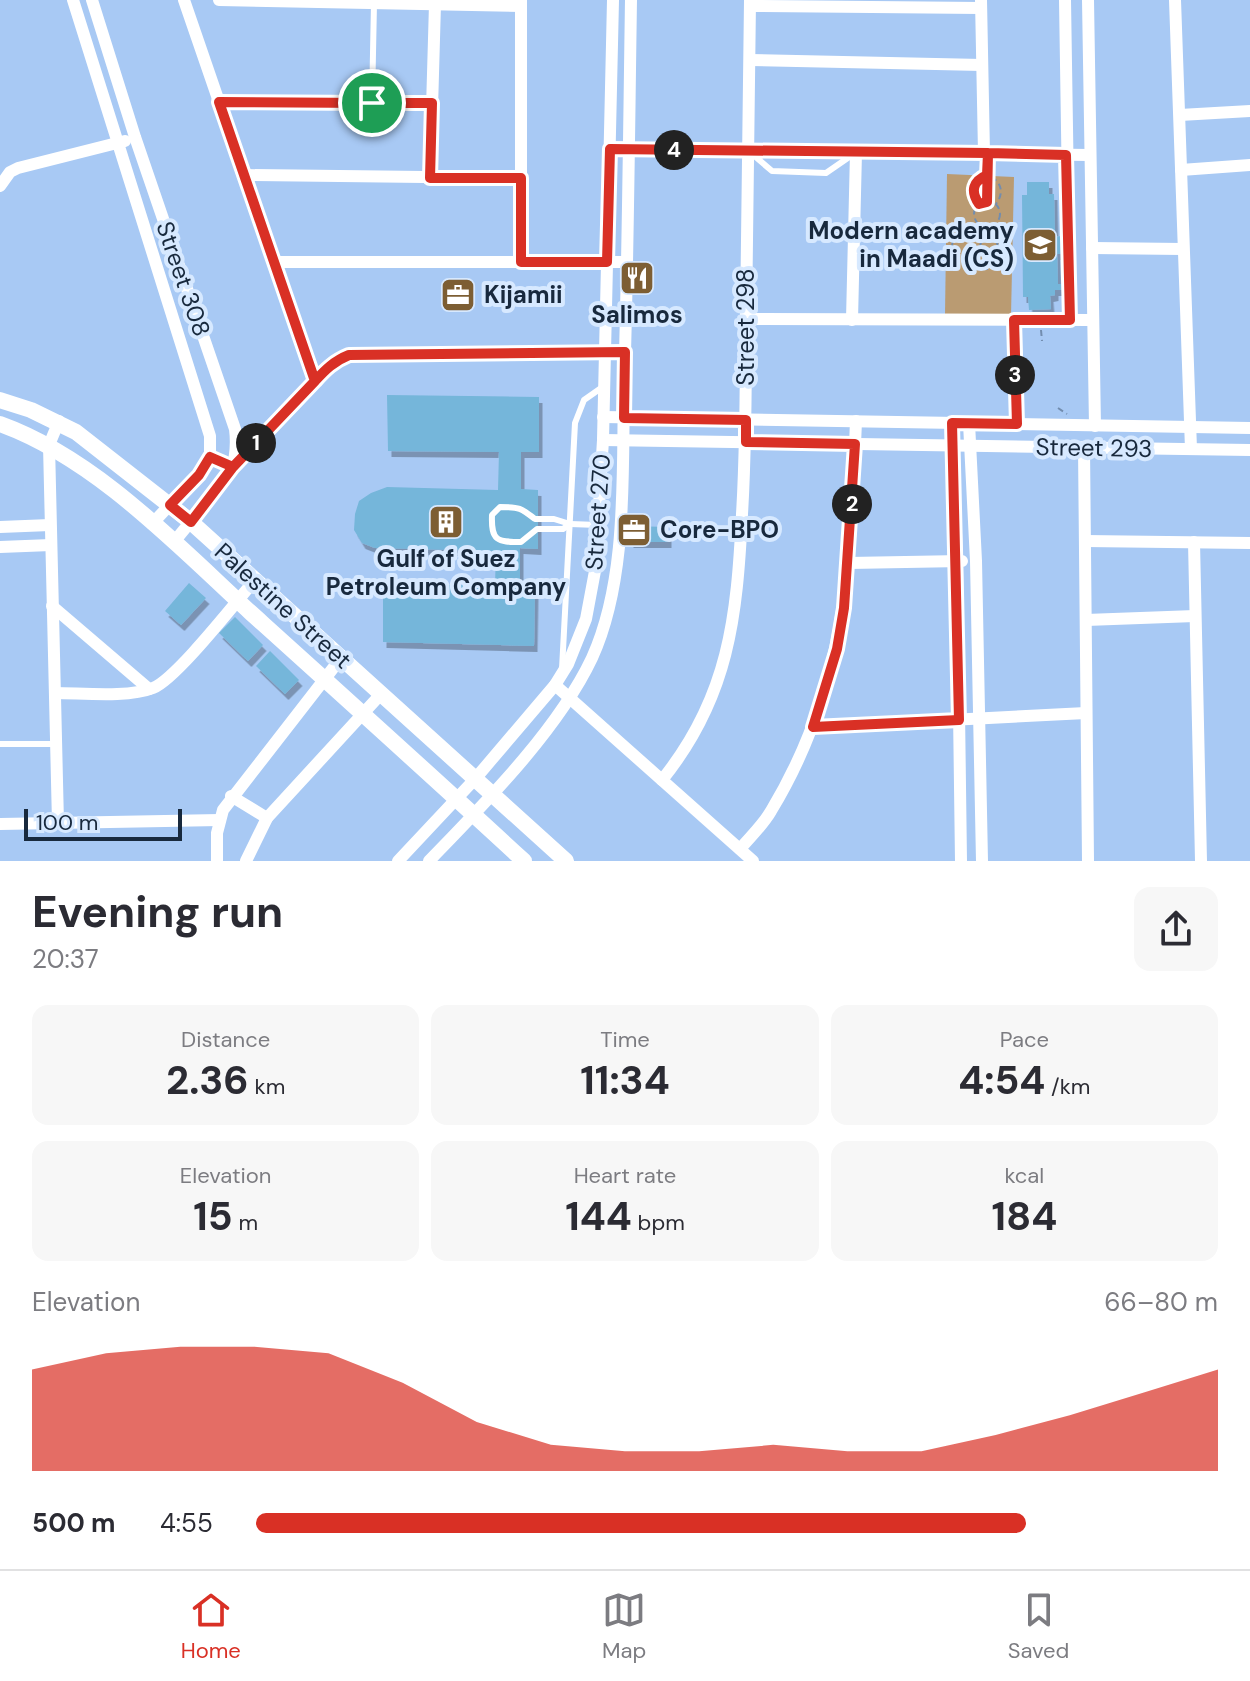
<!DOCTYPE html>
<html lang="en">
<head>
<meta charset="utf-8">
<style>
  :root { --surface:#fff; --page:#f7f7f7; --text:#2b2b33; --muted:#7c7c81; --line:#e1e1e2; --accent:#d93025 }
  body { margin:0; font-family:"DM Sans",sans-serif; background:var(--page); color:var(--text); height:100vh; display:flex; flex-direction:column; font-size:30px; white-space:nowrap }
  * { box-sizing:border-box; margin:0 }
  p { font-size:26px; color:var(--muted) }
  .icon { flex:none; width:44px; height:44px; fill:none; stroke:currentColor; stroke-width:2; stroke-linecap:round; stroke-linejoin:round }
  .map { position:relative; height:861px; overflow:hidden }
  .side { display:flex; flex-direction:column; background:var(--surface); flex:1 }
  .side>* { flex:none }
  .scale { position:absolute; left:24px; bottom:20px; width:158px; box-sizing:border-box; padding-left:8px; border:4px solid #18293d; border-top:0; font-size:22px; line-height:28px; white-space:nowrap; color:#18293d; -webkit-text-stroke:6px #d7e9ff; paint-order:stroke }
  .pin { position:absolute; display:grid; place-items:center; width:68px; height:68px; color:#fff; margin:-34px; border:4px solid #fff; border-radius:50%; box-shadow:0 2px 8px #0007 }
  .km { position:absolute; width:40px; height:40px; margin:-20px; border-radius:50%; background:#222; color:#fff; font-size:22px; line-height:40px; text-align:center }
  .round { display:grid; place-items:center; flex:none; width:84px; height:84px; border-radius:16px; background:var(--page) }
  .summary { display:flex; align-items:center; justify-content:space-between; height:136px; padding:0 32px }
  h1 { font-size:44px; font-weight:700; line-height:60px }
  .stats { display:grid; grid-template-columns:repeat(3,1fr); gap:12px; height:136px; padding:8px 32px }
  .stats div { display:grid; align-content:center; border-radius:16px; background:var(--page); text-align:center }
  .stats b { font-size:40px; font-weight:700 }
  .stats small { font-size:22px; font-weight:400 }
  .stats p { font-size:22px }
  .chart { height:224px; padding:16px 32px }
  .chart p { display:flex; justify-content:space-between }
  .chart svg { width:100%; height:144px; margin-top:8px; fill:var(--accent); opacity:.7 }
  ul { padding:0 32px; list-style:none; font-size:26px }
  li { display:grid; grid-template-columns:128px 96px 1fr; align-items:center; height:60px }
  li i { height:20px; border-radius:10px; background:var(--accent) }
  .menu { display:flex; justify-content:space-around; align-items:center; height:112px; border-top:2px solid var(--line); background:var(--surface); font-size:22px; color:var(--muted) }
  .menu a { display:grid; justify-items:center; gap:4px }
  .menu .on { color:var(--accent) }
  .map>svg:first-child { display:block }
  .green { fill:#ba9b72 }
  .building { fill:#75b6da; filter:url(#shadow) }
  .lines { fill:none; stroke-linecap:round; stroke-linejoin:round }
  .path { stroke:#728daf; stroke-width:2; stroke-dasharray:6 4; stroke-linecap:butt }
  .lane { stroke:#fff; stroke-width:6 }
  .street { stroke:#fff; stroke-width:12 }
  .secondary { stroke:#fff; stroke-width:16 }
  .route-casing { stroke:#fff; stroke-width:16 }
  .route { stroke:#d93025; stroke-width:10 }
  .labels { text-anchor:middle; stroke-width:8; stroke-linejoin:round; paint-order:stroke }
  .poi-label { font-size:24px; font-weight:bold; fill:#18293d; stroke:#d7e9ff; text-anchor:start }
  .street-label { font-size:24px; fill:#18293d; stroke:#d7e9ff }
</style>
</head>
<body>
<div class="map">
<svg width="1250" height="861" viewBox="0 0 1250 861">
  <defs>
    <filter id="shadow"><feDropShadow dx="3.5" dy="6" stdDeviation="0" flood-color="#0004"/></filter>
  </defs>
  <rect width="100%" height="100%" fill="#a8c9f4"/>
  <polygon class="green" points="947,174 1014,177 1011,316 945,315"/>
  <g class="building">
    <polygon points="1027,182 1049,182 1049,194 1054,194 1055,237 1061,236 1065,245 1062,254 1057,254 1058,284 1062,284 1062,290 1055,290 1055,295 1050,296 1051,309 1029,310 1028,297 1023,297 1022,195 1027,195"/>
    <polygon points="387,395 539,397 539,452 521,452 521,489 538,490 538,549 520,548 520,585 535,586 534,646 383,642 383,585 495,585 496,551 375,548 362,543 354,530 355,514 359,501 371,493 387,487 498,490 499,452 388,451"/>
    <polygon points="630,526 668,527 668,542 630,542"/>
    <polygon points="189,583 206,598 181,625 165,611"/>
    <polygon points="235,617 263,645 248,661 219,633"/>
    <polygon points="270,651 299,680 285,694 256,666"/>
  </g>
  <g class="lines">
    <g class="path">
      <polyline points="987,200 988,166"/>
      <circle cx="987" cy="214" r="13"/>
      <path d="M978 203C969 191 974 181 987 175 1001 180 1005 192 996 204"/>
      <polyline points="965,234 973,232 976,223"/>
      <circle cx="962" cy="246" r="10"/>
      <polyline points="990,237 1002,236 997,223"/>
      <circle cx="989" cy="247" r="9"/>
      <polyline points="987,270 987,255 978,240 987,238 987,228"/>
      <polyline points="1041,330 1042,341"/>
      <polyline points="1058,408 1067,414"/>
    </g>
    <g class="lane">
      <polyline points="372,103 374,3"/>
      <polyline points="751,153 772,171 826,173 855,153"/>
      <path d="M500 507C520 507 521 508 535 519H554L570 524 563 529H537L521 542C497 542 491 541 492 515Z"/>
      <polyline points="570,524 598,525"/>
      <polyline points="562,669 575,423 584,400 604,386"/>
      <polyline points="0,744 56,744"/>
    </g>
    <g class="street">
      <polyline points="73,0 210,436 210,457 206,466 152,524"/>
      <path d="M92 0 135 137 235 429C237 445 236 457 231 472L174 542"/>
      <polyline points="184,0 315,381"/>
      <polyline points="219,0 521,6"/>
      <polyline points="981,0 984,153"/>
      <polyline points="1065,0 1070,320"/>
      <polyline points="1088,0 1095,426"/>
      <polyline points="1175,0 1191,449"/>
      <polyline points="750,6 981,8"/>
      <polyline points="750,60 982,65"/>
      <polyline points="219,102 432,103"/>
      <polyline points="1180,115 1250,111"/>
      <polyline points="620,149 1089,155"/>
      <polyline points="1181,170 1250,165"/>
      <polyline points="244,175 521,178"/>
      <polyline points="430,178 435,4"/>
      <polyline points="0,186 10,172 18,168 125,141"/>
      <polyline points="1092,248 1183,249"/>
      <polyline points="274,262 626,262"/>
      <polyline points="521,262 521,0"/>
      <polyline points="746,319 1092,320"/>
      <polyline points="852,320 856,152"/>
      <polyline points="1014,320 1017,424"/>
      <polyline points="603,417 1250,428"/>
      <polyline points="952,423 957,561 961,861"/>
      <polyline points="969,423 976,561 982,861"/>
      <polyline points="603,440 1250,450"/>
      <polyline points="1084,447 1088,861"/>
      <polyline points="210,457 233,467 326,368 336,360 349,355 610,352"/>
      <polyline points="0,527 50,525"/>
      <polyline points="1085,541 1250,543"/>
      <polyline points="1194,542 1201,861"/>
      <polyline points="0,547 51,545"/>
      <polyline points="849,563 962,561"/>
      <polyline points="52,606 149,689"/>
      <polyline points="1086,620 1195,616"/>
      <polyline points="555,685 753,861"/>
      <path d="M55 693C82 693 128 698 153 688 176 679 235 603 255 580"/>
      <polyline points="813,727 1086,713"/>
      <path d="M662 780C729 697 737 617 742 514 746 449 746 385 746 320 747 214 749 107 750 0"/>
      <polyline points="231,796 267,818"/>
      <polyline points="58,823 49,445 59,421"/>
      <polyline points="0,824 220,820"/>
      <path d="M740 849C750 837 763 825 771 811 848 684 850 564 856 421"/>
      <polyline points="217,861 217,833 223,810 341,658"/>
      <polyline points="246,861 267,818 381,694"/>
      <polyline points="398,861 475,779 555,685 568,664 586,619 595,571 603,440 613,0"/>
      <path d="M429 861C485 803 558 730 592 658 628 579 622 474 624 389 628 259 629 130 631 0"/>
    </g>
    <g class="secondary">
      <polyline points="0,400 31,410 76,432 191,522 566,861"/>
      <path d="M0 424C95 458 177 545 250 612 342 695 433 777 524 861"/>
    </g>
  </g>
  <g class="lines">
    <g class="route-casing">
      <path id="route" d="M372 103 219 102 315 381 233 467 210 457 199 475 170 505 191 522 233 467 315 381C325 370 334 361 349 355L625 352 624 418 746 420V442L855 444 844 608 837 649 813 727 959 720 952 423 1017 424 1014 320H1070L1066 155 988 153 987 202 979 204C970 191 973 181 987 175L988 153 610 149 607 262H521V178H430L432 103H372"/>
    </g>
    <use href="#route" class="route"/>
  </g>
  <defs>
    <g id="university-square" transform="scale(1.8)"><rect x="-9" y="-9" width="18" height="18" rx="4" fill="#7d5e33" stroke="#d7e9ff"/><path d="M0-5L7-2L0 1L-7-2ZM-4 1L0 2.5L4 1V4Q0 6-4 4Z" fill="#fff"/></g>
    <g id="restaurant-square" transform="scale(1.8)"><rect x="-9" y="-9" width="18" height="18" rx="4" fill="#7d5e33" stroke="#d7e9ff"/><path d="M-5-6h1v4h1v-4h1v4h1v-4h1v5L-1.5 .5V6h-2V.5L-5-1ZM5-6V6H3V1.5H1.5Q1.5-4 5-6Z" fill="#fff"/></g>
    <g id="office-square" transform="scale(1.8)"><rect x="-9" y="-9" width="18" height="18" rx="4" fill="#7d5e33" stroke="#d7e9ff"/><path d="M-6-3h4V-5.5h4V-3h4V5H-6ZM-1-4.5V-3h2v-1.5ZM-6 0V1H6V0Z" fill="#fff"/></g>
    <g id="building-square" transform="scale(1.8)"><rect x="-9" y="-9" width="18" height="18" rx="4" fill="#7d5e33" stroke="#d7e9ff"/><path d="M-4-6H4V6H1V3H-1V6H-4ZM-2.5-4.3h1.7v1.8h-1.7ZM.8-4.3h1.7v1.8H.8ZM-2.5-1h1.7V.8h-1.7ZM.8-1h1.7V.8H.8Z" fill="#fff"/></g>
  </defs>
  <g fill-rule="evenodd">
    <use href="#university-square" x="1040" y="245"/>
    <use href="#restaurant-square" x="637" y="278"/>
    <use href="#office-square" x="458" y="295"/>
    <use href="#building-square" x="446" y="522"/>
    <use href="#office-square" x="634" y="530"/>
  </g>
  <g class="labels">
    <g class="poi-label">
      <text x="1014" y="239" text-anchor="end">Modern academy<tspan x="1014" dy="28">in Maadi (CS)</tspan></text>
      <text x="484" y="303">Kijamii</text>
      <text x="637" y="323" text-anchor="middle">Salimos</text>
      <text x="660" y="538">Core-BPO</text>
      <text x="446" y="567" text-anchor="middle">Gulf of Suez<tspan x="446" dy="28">Petroleum Company</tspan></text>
    </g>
    <g class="street-label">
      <text transform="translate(183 279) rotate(71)" y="8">Street 308</text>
      <text transform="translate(746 327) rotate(-90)" y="8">Street 298</text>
      <text transform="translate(1094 448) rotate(1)" y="8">Street 293</text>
      <text transform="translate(598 512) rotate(-86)" y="8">Street 270</text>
      <text transform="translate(283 606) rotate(42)" y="8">Palestine Street</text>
    </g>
  </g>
</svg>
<div class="scale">100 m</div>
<div class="pin" style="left:372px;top:103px;background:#1e9e55"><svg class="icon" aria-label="arrive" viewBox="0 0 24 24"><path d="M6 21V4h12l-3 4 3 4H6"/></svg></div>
<b class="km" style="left:256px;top:443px">1</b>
<b class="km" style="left:852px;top:504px">2</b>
<b class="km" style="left:1015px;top:375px">3</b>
<b class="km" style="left:674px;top:150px">4</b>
</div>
<section class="side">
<div class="summary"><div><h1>Evening run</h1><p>20:37</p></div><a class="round"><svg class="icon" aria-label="share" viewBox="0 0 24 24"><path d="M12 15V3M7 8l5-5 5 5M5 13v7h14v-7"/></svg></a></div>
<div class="stats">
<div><p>Distance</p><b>2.36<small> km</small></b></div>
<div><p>Time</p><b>11:34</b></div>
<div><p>Pace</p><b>4:54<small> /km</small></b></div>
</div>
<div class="stats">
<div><p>Elevation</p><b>15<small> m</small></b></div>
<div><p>Heart rate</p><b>144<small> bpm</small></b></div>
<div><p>kcal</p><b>184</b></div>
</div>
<div class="chart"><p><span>Elevation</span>66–80 m</p>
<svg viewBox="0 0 160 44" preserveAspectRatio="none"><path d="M0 44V13L10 8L20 6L30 6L40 8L50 17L60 29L70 36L80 38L90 38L100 36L110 38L120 38L130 33L140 27L150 20L160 13V44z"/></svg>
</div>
<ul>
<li><b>500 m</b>4:55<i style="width:80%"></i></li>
</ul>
</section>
<nav class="menu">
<a class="on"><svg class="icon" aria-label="home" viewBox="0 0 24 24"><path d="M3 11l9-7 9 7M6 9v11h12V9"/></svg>Home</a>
<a><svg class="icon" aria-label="map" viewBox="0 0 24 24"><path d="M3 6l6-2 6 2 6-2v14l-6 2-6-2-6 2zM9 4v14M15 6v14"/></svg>Map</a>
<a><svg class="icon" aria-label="saved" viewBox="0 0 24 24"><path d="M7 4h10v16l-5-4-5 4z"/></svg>Saved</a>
</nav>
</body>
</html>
